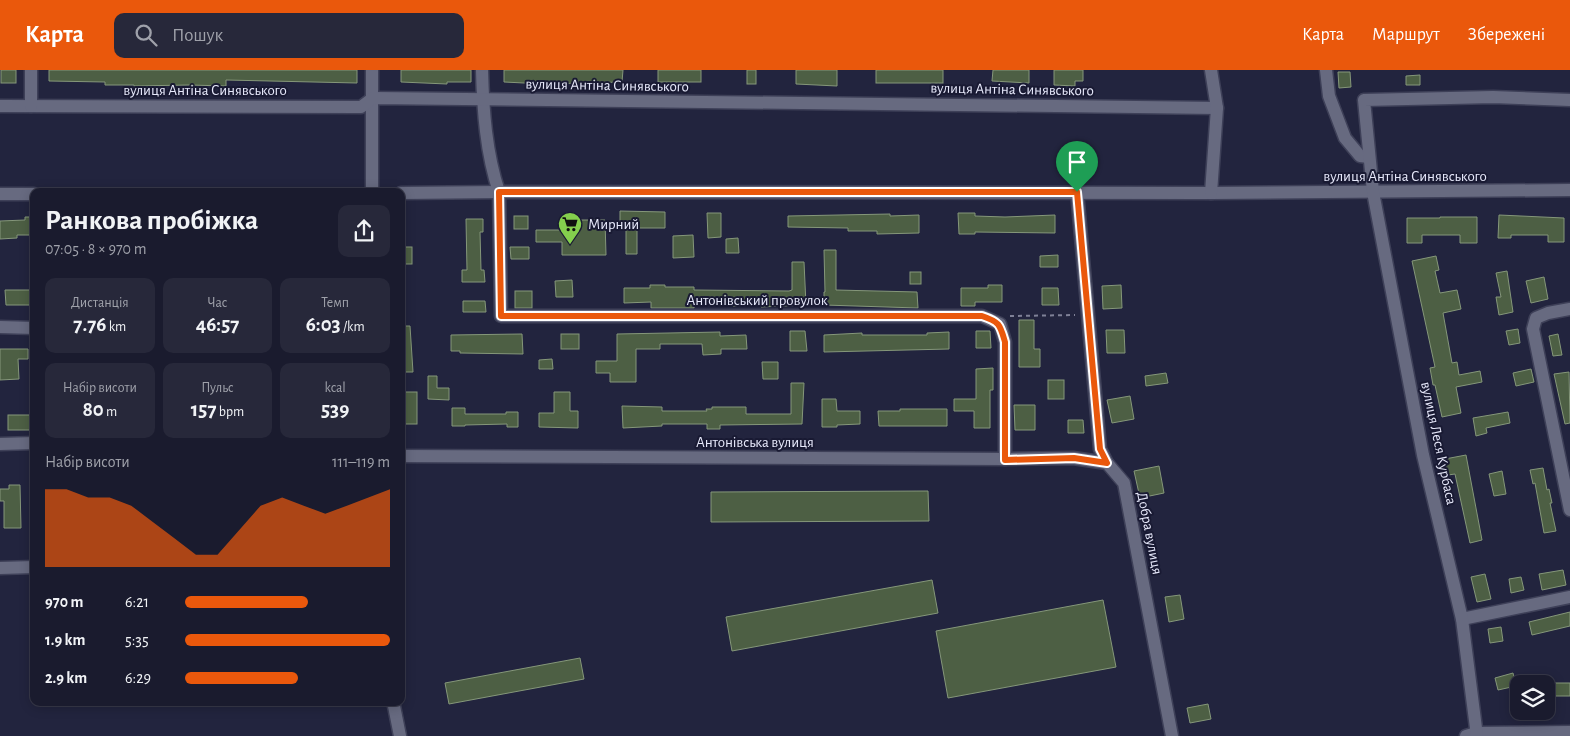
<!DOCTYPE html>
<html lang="uk">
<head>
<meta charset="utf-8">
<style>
  :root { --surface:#1a1b2e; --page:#27283a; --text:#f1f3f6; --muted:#9fa1aa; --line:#38394a; --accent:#ea580c }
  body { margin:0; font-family:"Alegreya Sans",sans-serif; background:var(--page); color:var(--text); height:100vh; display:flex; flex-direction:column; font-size:19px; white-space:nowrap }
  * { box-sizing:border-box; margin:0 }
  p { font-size:16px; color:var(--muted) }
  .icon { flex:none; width:28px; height:28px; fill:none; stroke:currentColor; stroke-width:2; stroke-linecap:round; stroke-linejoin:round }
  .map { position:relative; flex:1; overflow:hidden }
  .side { position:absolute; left:30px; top:118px; width:375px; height:518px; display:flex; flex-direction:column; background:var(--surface); border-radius:10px; box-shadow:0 2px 12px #0003,0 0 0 1px var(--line) }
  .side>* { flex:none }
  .fabs { position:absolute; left:1510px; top:605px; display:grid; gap:10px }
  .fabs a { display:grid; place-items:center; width:45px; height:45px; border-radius:10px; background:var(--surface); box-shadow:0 2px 12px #0003,0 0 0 1px var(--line); font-size:25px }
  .pin { position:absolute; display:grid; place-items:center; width:42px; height:42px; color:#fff; margin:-51px -21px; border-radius:50% 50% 50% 0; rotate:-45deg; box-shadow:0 0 5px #0007 }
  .pin .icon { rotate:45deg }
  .round { display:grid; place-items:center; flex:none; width:52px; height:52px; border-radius:10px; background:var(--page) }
  .headline { display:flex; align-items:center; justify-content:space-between; height:85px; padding:0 15px }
  h1 { font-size:28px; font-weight:700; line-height:38px }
  .figures { display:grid; grid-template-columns:repeat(3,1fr); gap:8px; height:85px; padding:5px 15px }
  .figures div { display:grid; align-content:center; border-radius:10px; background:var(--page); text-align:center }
  .figures b { font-size:21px; font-weight:700 }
  .figures small { font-size:14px; font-weight:400 }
  .figures p { font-size:14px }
  .chart { height:140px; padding:10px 15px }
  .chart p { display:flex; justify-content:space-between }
  .chart svg { width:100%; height:90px; margin-top:5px; fill:var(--accent); opacity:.7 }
  ul { padding:0 15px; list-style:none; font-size:16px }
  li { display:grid; grid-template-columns:80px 60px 1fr; align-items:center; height:38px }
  li i { height:12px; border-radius:6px; background:var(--accent) }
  header { display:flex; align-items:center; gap:30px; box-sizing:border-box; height:70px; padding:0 25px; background:var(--accent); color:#fff }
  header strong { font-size:24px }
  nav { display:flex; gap:28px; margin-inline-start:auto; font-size:18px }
  .search { width:350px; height:45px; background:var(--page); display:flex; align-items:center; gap:12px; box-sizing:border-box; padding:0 18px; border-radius:10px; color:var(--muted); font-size:19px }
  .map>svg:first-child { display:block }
  .building { fill:#4d5f44; stroke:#85977a }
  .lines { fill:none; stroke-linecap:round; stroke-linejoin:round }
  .minor-casing { stroke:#3e4058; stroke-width:15 }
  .path { stroke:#7f8197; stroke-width:2; stroke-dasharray:4 4; stroke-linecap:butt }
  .minor { stroke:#676a80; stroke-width:12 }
  .route-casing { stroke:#fff; stroke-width:10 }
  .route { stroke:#ea580c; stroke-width:6 }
  .labels { text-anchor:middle; stroke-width:4; stroke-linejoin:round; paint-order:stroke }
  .street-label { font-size:15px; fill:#e7e9fb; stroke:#191a33 }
  .poi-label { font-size:15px; fill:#e7e9fb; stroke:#191a33; text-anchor:start }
</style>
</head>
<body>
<header>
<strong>Карта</strong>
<div class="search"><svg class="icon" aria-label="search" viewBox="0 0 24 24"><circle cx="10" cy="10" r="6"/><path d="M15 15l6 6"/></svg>Пошук</div>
<nav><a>Карта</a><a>Маршрут</a><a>Збережені</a></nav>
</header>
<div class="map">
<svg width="1570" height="666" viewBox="0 0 1570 666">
  <rect width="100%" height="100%" fill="#22243e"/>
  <g class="building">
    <rect x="1" y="0" width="15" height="13"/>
    <polygon points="49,0 357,0 357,13 226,10 226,16 189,15 134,16 134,15 105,15 105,12 49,11"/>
    <polygon points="401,0 471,0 471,12 447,12 447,14 401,12"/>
    <polygon points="504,0 623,0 622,12 544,14 504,12"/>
    <rect x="658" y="0" width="43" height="12"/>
    <rect x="747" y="0" width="9" height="14"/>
    <polygon points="796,0 837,0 837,16 796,14"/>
    <rect x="876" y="0" width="67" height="13"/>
    <polygon points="993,0 1029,0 1029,13 992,11"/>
    <polygon points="1054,0 1083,0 1083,11 1075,11 1075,16 1054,15"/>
    <polygon points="1338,2 1350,2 1351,17 1339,18"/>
    <polygon points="1420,5 1420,15 1406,15 1406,6"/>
    <polygon points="620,141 665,142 665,158 637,158 637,184 626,184 626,157 620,157"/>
    <polygon points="707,143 721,143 721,167 708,168"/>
    <polygon points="958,143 975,143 975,146 1005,147 1055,145 1055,163 975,162 975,164 959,164"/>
    <polygon points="890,144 890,146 919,145 919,163 877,164 877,161 848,161 848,158 788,157 788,146"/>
    <polygon points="1499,145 1564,148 1564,172 1548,172 1548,165 1511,165 1511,168 1498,168"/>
    <rect x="514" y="146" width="14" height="13"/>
    <polygon points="25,147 34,147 34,165 17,165 17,168 0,169 0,151 25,150"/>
    <polygon points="1440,147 1477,147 1477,173 1460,173 1460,165 1422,165 1422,173 1407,173 1407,148 1440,148"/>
    <polygon points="466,149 483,149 483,162 480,162 481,200 484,200 485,212 462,212 462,200 467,200"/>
    <polygon points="562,150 605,150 606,185 562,185 562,172 536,172 536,160 562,160"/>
    <polygon points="693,165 694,187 673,188 673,166"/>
    <polygon points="738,168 739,183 726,183 726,169"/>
    <rect x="401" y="177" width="11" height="17"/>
    <polygon points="510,177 529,177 529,189 511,189"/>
    <polygon points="824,180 836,180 836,220 917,222 918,238 824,235 824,222 825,222"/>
    <polygon points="1058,185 1058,197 1040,197 1040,186"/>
    <polygon points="1436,186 1439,200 1435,201 1440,223 1457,220 1461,239 1443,243 1452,293 1457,292 1459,305 1480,301 1482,312 1456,317 1461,343 1442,347 1435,315 1433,315 1430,298 1435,297 1412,191"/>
    <polygon points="792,192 804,192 806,235 761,237 761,235 733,236 733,234 694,234 694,238 651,238 651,232 624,233 624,218 650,218 650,215 665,215 665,217 694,217 694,220 789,221 792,220"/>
    <polygon points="1507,201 1513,242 1499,245 1496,227 1501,227 1496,203"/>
    <rect x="910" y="202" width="11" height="12"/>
    <polygon points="1544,207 1548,229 1531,233 1526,211"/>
    <polygon points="572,210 573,227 556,227 555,211"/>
    <polygon points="988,215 1002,215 1002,232 975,232 975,236 961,236 961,218 988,218"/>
    <polygon points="1121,215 1122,238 1103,239 1102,216"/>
    <polygon points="1042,218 1058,218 1059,235 1042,235"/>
    <polygon points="5,220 34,220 34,235 6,235"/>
    <rect x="515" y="221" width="17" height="17"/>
    <polygon points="463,231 485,231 486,242 463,242"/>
    <polygon points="1019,250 1034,250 1034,279 1040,279 1040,297 1019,297"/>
    <polygon points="401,256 410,256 413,302 401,302"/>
    <polygon points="1518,259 1520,273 1509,275 1506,261"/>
    <polygon points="1106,260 1124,260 1125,283 1107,283"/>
    <polygon points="790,261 805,261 807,281 790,281"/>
    <polygon points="976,261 990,261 991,278 976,278"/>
    <polygon points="720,262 720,266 746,265 747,279 721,279 721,284 703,285 702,274 660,274 660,279 636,279 636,312 610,312 610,303 596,303 596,291 617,291 617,264"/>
    <polygon points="949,262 949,279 824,282 824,265 862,263 862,265 927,265 927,263"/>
    <polygon points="522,264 523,284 460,283 460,281 451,281 451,265"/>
    <rect x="561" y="264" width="18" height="15"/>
    <polygon points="1558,264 1562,285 1553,286 1549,266"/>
    <polygon points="0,279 28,279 28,289 18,289 19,309 0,310"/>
    <polygon points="552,289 553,299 539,299 539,290"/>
    <polygon points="762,292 778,292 778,309 763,309"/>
    <polygon points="993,298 993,320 990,320 990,358 974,358 974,341 954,341 954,329 976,329 976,299"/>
    <polygon points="1531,299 1534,312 1516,316 1513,303"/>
    <polygon points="1569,302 1570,353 1565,354 1554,304"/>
    <polygon points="1166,303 1168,313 1146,316 1145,306"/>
    <polygon points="428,306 437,306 437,318 449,318 449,330 428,329"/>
    <rect x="1048" y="310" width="16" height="19"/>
    <polygon points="791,313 804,313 802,354 720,355 720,359 707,359 707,354 662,354 662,356 623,358 622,336 662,337 662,341 707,341 706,339 712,339 712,337 746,337 746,344 791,344"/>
    <rect x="401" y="322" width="16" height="32"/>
    <polygon points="554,322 570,322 570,341 578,341 578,358 539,357 539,343 554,343"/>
    <polygon points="1130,326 1134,349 1112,353 1107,330"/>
    <polygon points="822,329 836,329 837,341 860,341 860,354 837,355 837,357 822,357"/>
    <polygon points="1014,335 1035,335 1035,360 1015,360"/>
    <polygon points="452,338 465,338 465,344 506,344 506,342 518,342 518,357 507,357 507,354 465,355 465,356 452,356"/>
    <polygon points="900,339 947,339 947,356 879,356 878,341 900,341"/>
    <polygon points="1508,342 1510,353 1486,358 1487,363 1476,366 1473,348"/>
    <rect x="8" y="345" width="26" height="15"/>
    <polygon points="1068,350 1083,350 1084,363 1068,363"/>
    <polygon points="1466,385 1482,470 1470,473 1455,404 1448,405 1445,389"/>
    <polygon points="1159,396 1164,423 1140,428 1134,401"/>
    <polygon points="1543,398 1547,420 1549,419 1552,433 1550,433 1556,461 1544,463 1535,413 1533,414 1530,400"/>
    <polygon points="1502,401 1506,424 1494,426 1489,404"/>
    <polygon points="9,415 20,415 21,458 4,458 4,431 0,431 0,419 9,419"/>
    <polygon points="928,421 929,451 711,452 711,422"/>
    <polygon points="1563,500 1566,515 1542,520 1539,504"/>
    <polygon points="1485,504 1491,529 1477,532 1471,507"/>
    <polygon points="1521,507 1524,520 1511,523 1509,509"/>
    <polygon points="932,510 938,543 732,581 726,547"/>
    <polygon points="1180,525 1184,549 1169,552 1165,527"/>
    <polygon points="1103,530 1116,597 948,628 936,561"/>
    <polygon points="1570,542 1570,556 1532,565 1529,552"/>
    <polygon points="1501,557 1503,571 1490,573 1488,559"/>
    <polygon points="580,588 584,609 449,634 445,613"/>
    <polygon points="1513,603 1516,616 1498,620 1495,608"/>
    <rect x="1546" y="613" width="24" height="13"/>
    <polygon points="1208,634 1211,649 1190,653 1187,638"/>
  </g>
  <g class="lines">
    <g class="minor-casing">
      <g id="minor">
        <polyline points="372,0 372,121"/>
        <path d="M482 0C483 40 486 83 499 122L501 246H982L1000 254 1005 272V389"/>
        <polyline points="1326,0 1329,26 1345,68 1360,86 1369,87"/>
        <polyline points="0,36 361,37 373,28 1217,38"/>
        <polyline points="31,36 31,0"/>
        <polyline points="1077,122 1100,379 1107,393 1124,413 1172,666"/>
        <polyline points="401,123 499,122 1211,123 1570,120"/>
        <polyline points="1211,123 1217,38 1211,0"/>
        <polyline points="0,124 34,124"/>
        <polyline points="1570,239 1548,243 1536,248 1533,259 1570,440"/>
        <polyline points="0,257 34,258"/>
        <polyline points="0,374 34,373"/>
        <polyline points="401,386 1005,389 1073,388 1107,393"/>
        <polyline points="0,498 34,497"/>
        <polyline points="1462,549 1570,527"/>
        <polyline points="393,631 400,666"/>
        <polyline points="1466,666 1476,663 1570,662"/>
        <polyline points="1477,666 1462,549 1423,385 1373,122 1364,30 1493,27 1570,30"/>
      </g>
    </g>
    <polyline class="path" points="1010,246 1075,245"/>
    <use href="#minor" class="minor"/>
  </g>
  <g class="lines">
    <g class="route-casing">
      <path id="route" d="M499 122H1077L1100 379 1107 393 1074 388 1005 390V272C1000 255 1000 252 982 246H501Z"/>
    </g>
    <use href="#route" class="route"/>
  </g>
  <defs>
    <g id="supermarket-pin" transform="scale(1.25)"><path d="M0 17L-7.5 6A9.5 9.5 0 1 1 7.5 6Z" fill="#84cf4d" stroke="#191a33"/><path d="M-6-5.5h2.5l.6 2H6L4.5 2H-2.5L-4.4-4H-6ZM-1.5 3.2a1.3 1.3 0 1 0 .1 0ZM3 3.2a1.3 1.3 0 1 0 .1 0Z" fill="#111"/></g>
  </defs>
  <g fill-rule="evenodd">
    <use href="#supermarket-pin" x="570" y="154"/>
  </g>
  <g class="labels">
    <g class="street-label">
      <text transform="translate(607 15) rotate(1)" y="5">вулиця Антіна Синявського</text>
      <text transform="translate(1012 19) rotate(1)" y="5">вулиця Антіна Синявського</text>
      <text x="205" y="25">вулиця Антіна Синявського</text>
      <text x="1405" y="111">вулиця Антіна Синявського</text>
      <text x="757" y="235">Антонівський провулок</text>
      <text x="755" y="377">Антонівська вулиця</text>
      <text transform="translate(1439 373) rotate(78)" y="5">вулиця Леся Курбаса</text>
      <text transform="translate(1150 463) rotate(79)" y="5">Добра вулиця</text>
    </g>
    <g class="poi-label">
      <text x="588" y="159">Мирний</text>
    </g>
  </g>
</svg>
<div class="fabs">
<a><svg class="icon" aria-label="layers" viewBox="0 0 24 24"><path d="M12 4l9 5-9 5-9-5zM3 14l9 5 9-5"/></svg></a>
</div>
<div class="pin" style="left:1077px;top:122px;background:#1e9e55"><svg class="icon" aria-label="arrive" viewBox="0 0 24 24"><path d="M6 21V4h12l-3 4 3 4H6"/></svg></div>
<section class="side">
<div class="headline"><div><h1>Ранкова пробіжка</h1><p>07:05 · 8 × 970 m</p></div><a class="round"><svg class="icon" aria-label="share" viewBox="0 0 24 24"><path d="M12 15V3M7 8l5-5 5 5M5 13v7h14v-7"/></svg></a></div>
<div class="figures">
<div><p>Дистанція</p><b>7.76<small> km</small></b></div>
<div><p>Час</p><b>46:57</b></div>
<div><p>Темп</p><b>6:03<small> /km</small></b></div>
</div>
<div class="figures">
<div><p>Набір висоти</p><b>80<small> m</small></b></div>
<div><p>Пульс</p><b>157<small> bpm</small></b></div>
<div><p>kcal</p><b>539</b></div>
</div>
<div class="chart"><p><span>Набір висоти</span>111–119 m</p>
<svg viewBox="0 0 160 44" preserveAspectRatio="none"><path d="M0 44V6L10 6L20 10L30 10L40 14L50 22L60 30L70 38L80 38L90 26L100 14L110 10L120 14L130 18L140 14L150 10L160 6V44z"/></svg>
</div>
<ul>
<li><b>970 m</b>6:21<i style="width:60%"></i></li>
<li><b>1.9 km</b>5:35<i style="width:100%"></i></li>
<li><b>2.9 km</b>6:29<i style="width:55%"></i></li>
</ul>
</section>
</div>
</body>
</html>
